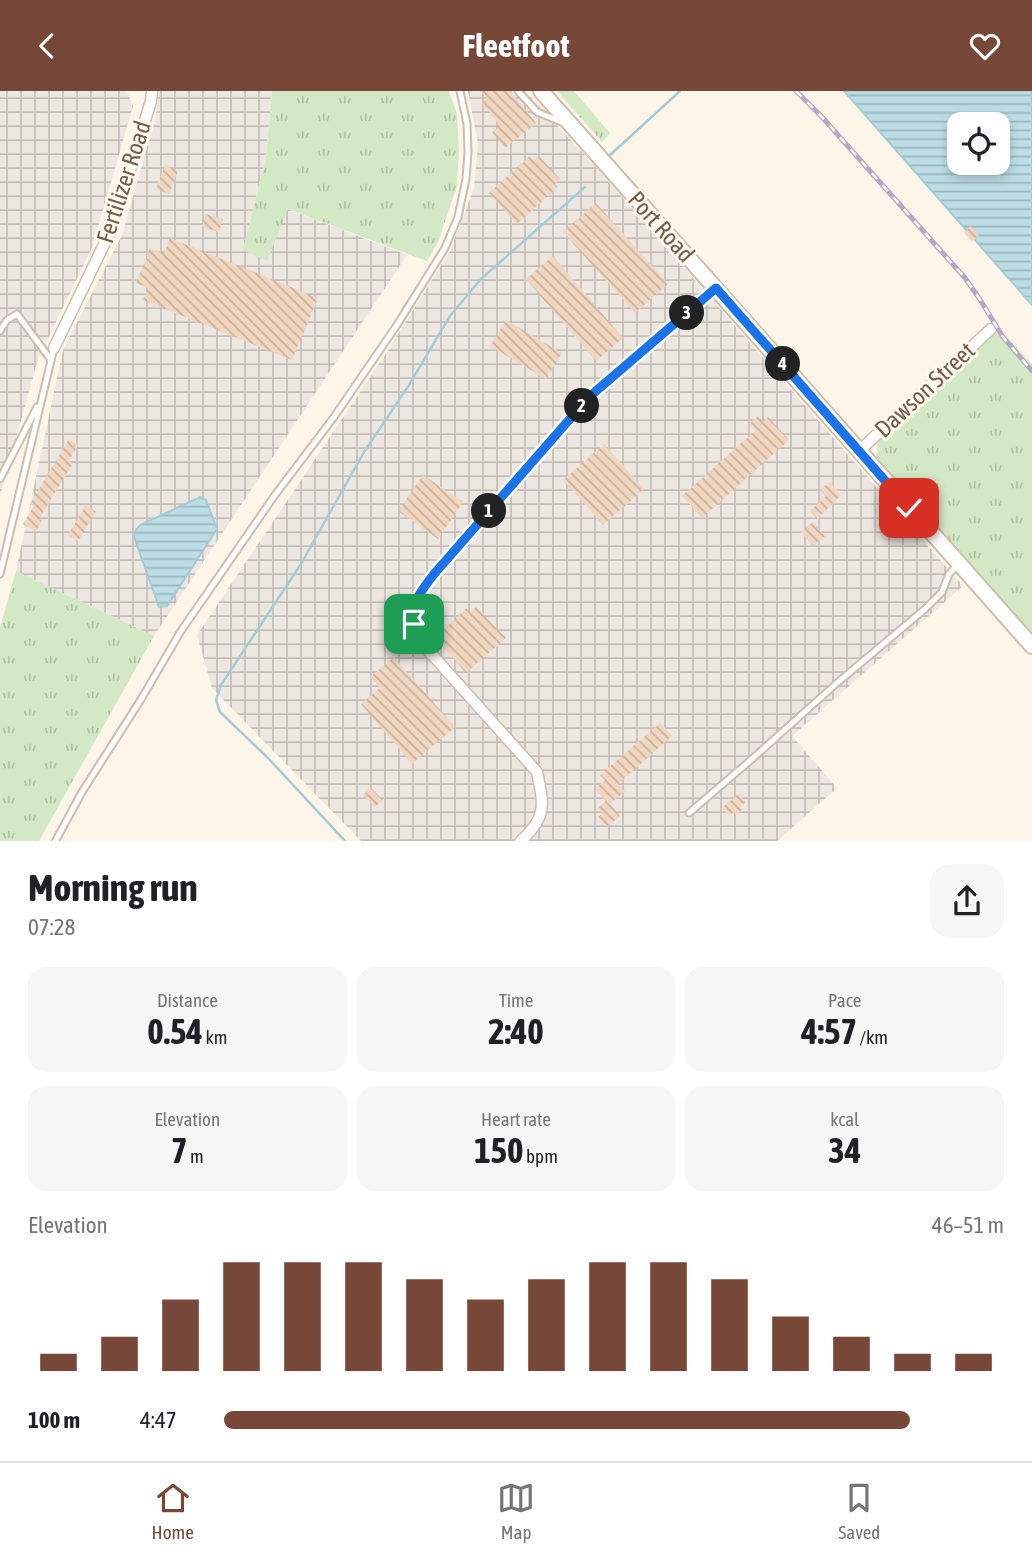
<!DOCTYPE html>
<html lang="en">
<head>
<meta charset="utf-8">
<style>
  :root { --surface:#fff; --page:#f6f6f6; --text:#202124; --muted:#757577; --line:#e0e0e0; --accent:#774838 }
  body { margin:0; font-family:"Asap Condensed",sans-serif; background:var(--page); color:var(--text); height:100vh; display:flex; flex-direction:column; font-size:26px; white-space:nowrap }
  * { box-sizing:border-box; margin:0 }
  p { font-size:23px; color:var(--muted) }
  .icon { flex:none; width:38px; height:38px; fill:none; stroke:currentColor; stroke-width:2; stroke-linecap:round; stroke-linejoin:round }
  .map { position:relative; height:750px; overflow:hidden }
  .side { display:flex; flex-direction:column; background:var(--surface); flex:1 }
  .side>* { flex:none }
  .fabs { position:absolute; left:947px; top:21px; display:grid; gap:14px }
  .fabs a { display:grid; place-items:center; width:63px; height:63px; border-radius:14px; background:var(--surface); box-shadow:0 4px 10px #0003; font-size:35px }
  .pin { position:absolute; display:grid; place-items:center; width:60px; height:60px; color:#fff; margin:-30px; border-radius:14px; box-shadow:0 4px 10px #0006 }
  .km { position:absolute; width:35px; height:35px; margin:-18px; border-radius:50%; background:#222; color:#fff; font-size:19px; line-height:35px; text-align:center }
  .round { display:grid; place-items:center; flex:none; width:74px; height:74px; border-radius:21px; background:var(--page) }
  .overview { display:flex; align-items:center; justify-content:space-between; height:119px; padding:0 28px }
  h1 { font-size:38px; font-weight:700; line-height:52px }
  .stats { display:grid; grid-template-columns:repeat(3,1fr); gap:10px; height:119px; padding:7px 28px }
  .stats div { display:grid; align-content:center; border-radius:18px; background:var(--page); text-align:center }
  .stats b { font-size:35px; font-weight:700 }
  .stats small { font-size:19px; font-weight:400 }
  .stats p { font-size:19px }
  .chart { height:196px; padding:14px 28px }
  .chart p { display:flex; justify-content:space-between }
  .chart svg { width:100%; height:126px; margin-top:7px; stroke:var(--accent); stroke-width:6 }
  ul { padding:0 28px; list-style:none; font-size:23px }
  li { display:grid; grid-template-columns:112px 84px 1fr; align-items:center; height:52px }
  li i { height:18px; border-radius:9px; background:var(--accent) }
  header { display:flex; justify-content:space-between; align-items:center; height:91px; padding:0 28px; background:var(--accent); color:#fff; font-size:32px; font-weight:700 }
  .tab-bar { display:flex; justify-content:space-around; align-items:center; height:98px; border-top:2px solid var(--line); background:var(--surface); font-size:19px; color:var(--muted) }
  .tab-bar a { display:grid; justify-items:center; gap:4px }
  .tab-bar .current { color:var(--accent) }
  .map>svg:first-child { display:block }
  .industrial { fill:url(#industrial-grid) }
  .grass { fill:url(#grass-tufts) }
  .water { fill:url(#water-rules); stroke:#a3ccd7; stroke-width:2; fill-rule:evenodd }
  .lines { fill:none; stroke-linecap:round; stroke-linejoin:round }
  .stream { stroke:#a3ccd7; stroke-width:2.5 }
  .building { fill:url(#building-back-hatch) }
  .service-casing { stroke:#cebdae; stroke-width:9 }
  .minor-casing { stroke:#cebdae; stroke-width:13 }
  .secondary-casing { stroke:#d0beab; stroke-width:18 }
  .service { stroke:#fff; stroke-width:5 }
  .minor { stroke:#fff; stroke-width:10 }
  .secondary { stroke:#fff; stroke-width:14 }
  .rail-casing { stroke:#b8a6c6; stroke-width:5 }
  .rail { stroke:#fef9ee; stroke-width:2.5; stroke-dasharray:8; stroke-linecap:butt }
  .route-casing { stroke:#fff; stroke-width:14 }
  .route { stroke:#1a73e8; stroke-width:9 }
  .labels { text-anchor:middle; stroke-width:6; stroke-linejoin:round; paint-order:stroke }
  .street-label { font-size:24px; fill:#755d4c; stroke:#fef9ee }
</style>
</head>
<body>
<header><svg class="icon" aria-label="back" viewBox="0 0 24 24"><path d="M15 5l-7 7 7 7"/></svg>Fleetfoot<svg class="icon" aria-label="heart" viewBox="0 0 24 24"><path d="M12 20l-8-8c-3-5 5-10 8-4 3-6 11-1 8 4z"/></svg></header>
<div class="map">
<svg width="1032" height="751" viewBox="0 0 1032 751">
  <defs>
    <pattern id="industrial-grid" width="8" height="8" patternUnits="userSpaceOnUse" patternTransform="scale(1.75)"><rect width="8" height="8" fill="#ede7e1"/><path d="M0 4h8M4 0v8" fill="none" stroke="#c5beb9"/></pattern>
    <pattern id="grass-tufts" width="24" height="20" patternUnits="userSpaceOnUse" patternTransform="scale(1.75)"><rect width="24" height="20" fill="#d3e9c6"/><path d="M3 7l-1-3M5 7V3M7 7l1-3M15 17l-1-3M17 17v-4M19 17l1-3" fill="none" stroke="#b0c0a3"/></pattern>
    <pattern id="water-rules" width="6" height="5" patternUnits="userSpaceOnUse" patternTransform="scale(1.75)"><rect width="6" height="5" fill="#bcdde5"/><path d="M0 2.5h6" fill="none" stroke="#9db6bc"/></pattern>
    <pattern id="building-back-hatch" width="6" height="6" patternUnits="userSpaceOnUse" patternTransform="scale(1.75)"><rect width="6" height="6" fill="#f1d6c0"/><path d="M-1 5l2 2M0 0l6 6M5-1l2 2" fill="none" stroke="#c8b19e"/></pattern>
  </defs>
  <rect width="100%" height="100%" fill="#fcf5e8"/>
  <g class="industrial">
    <polygon points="0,0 127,0 133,15 92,157 38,268 0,405"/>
    <polygon points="159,0 272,0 266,65 243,159 288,118 407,164 154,545 16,480 63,259 122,144 156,25"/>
    <polygon points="468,0 525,0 595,75 963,495 792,645 837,697 777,750 361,750 212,597 197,544 387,261 450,160 474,97 478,52"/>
  </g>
  <g class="grass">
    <polygon points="272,0 449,0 457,23 459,60 457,95 438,151 427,170 288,118 267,170 243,159 266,65"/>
    <polygon points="557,0 574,0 610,42 602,51"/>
    <polygon points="1000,238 1032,273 1032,541 1020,530 876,366 878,350"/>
    <polygon points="16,480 154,545 39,750 0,750 0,536"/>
  </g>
  <g class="water">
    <path d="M844 0H1032V214ZM959 33H998V72H959Z"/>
    <polygon points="200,406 206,409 217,438 167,515 159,516 133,443 140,434"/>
  </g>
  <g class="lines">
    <g class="stream">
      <polyline points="609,65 680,0"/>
      <polyline points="346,751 268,667 220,621 216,609 221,594 301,473 364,361 409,294 450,225 481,188 585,96"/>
    </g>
  </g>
  <g class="building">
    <polygon points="481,0 510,0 536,32 505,57 492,41 500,35 481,11 487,7"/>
    <polygon points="530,65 534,69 539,65 560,88 555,93 558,96 517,133 489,102"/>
    <polygon points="165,74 178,80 169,103 156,98"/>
    <polygon points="596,112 668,193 635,222 563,141"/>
    <polygon points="205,123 223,128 219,141 202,136"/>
    <polygon points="971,135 979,144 972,151 964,142"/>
    <polygon points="170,147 318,207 292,269 143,209 148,197 136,192 150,157 164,162"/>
    <polygon points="553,165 623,247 596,270 526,188"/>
    <polygon points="506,229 562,262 546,288 490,255"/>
    <polygon points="758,325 763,331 768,326 789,349 702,427 682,405 756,339 750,332"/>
    <polygon points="69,348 78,354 69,370 73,372 39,428 42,430 36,441 23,433 34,415 30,413"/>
    <polygon points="604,353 644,398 603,434 563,389"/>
    <polygon points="423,384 463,411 438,448 398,420"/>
    <polygon points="830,391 841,404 817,428 810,420 826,405 820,399"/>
    <polygon points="86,414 96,421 78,450 68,444"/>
    <polygon points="813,431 825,445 813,455 801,441"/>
    <polygon points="476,516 506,547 466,582 435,546 467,517 470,521"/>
    <polygon points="394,566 455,636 412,673 361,613 380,597 370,586"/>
    <polygon points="660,632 672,645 618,693 625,700 610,713 620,725 607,736 598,726 602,722 598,717 606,710 595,698 605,689 600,684"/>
    <polygon points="371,697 383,709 375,716 363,704"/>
    <polygon points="738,703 746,711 740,716 742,719 735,725 733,722 729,725 722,717"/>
  </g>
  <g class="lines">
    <g class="service-casing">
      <g id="service">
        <polyline points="518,0 537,21 564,32"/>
        <polyline points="0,240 7,229 17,223 51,269"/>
        <polyline points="0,388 37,316"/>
        <polyline points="0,483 54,257"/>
        <polyline points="689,722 752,668 837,592 925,518 942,501 949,483 959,473"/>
        <polyline points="55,751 82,701 140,610 181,540 275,404 334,326 397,234 445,157 458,126 466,88 468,61 467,33 460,0"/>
      </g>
    </g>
    <g class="minor-casing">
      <g id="minor">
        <polyline points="54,257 112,137 151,10 152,0"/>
        <polyline points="859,360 991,238"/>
        <path d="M520 751C547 726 544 715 537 681L418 548C409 514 414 511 434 483L576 321 596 300 716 197"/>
      </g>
    </g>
    <g class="secondary-casing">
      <polyline id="secondary" points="541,0 1032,555"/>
    </g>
    <use href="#service" class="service"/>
    <use href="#minor" class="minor"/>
    <use href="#secondary" class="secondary"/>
    <g class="rail-casing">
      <polyline id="rail" points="796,0 822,26 965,187 979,207 1003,246 1032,280"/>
    </g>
    <use href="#rail" class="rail"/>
  </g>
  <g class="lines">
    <g class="route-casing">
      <path id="route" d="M414 533C412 509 420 502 434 483L576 321 596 300 716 197 909 417"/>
    </g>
    <use href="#route" class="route"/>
  </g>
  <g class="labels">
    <g class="street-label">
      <text transform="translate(124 91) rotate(-72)" y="8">Fertilizer Road</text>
      <text transform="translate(661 136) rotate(48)" y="8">Port Road</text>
      <text transform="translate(925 299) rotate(-43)" y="8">Dawson Street</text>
    </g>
  </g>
</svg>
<div class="fabs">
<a><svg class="icon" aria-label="locate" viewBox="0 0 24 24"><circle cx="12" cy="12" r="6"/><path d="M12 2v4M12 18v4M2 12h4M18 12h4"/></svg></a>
</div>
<div class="pin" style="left:414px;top:533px;background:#1e9e55"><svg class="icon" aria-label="arrive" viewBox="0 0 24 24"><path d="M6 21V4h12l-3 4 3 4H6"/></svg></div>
<div class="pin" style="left:909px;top:417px;background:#d93025"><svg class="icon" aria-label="check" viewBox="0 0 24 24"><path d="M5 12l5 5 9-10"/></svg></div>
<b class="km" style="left:489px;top:420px">1</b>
<b class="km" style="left:582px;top:315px">2</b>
<b class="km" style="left:687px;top:222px">3</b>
<b class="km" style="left:783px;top:273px">4</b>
</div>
<section class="side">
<div class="overview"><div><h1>Morning run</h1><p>07:28</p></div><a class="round"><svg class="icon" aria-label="share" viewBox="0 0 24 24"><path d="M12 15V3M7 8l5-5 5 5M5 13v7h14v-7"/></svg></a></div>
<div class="stats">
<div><p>Distance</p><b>0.54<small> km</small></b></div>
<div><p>Time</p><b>2:40</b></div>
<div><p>Pace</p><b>4:57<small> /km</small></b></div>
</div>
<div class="stats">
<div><p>Elevation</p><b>7<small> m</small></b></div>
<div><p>Heart rate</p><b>150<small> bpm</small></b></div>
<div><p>kcal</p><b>34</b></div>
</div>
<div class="chart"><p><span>Elevation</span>46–51 m</p>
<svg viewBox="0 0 160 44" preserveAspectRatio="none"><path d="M5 44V38M15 44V32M25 44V19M35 44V6M45 44V6M55 44V6M65 44V12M75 44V19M85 44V12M95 44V6M105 44V6M115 44V12M125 44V25M135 44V32M145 44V38M155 44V38"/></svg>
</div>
<ul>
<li><b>100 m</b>4:47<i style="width:88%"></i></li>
</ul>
</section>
<nav class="tab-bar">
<a class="current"><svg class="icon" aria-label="home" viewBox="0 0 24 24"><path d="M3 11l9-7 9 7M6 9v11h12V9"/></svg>Home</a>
<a><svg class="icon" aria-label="map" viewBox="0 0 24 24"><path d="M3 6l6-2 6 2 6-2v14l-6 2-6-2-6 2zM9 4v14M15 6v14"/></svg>Map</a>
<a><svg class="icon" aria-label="saved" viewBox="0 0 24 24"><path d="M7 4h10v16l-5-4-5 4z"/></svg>Saved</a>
</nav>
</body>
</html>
